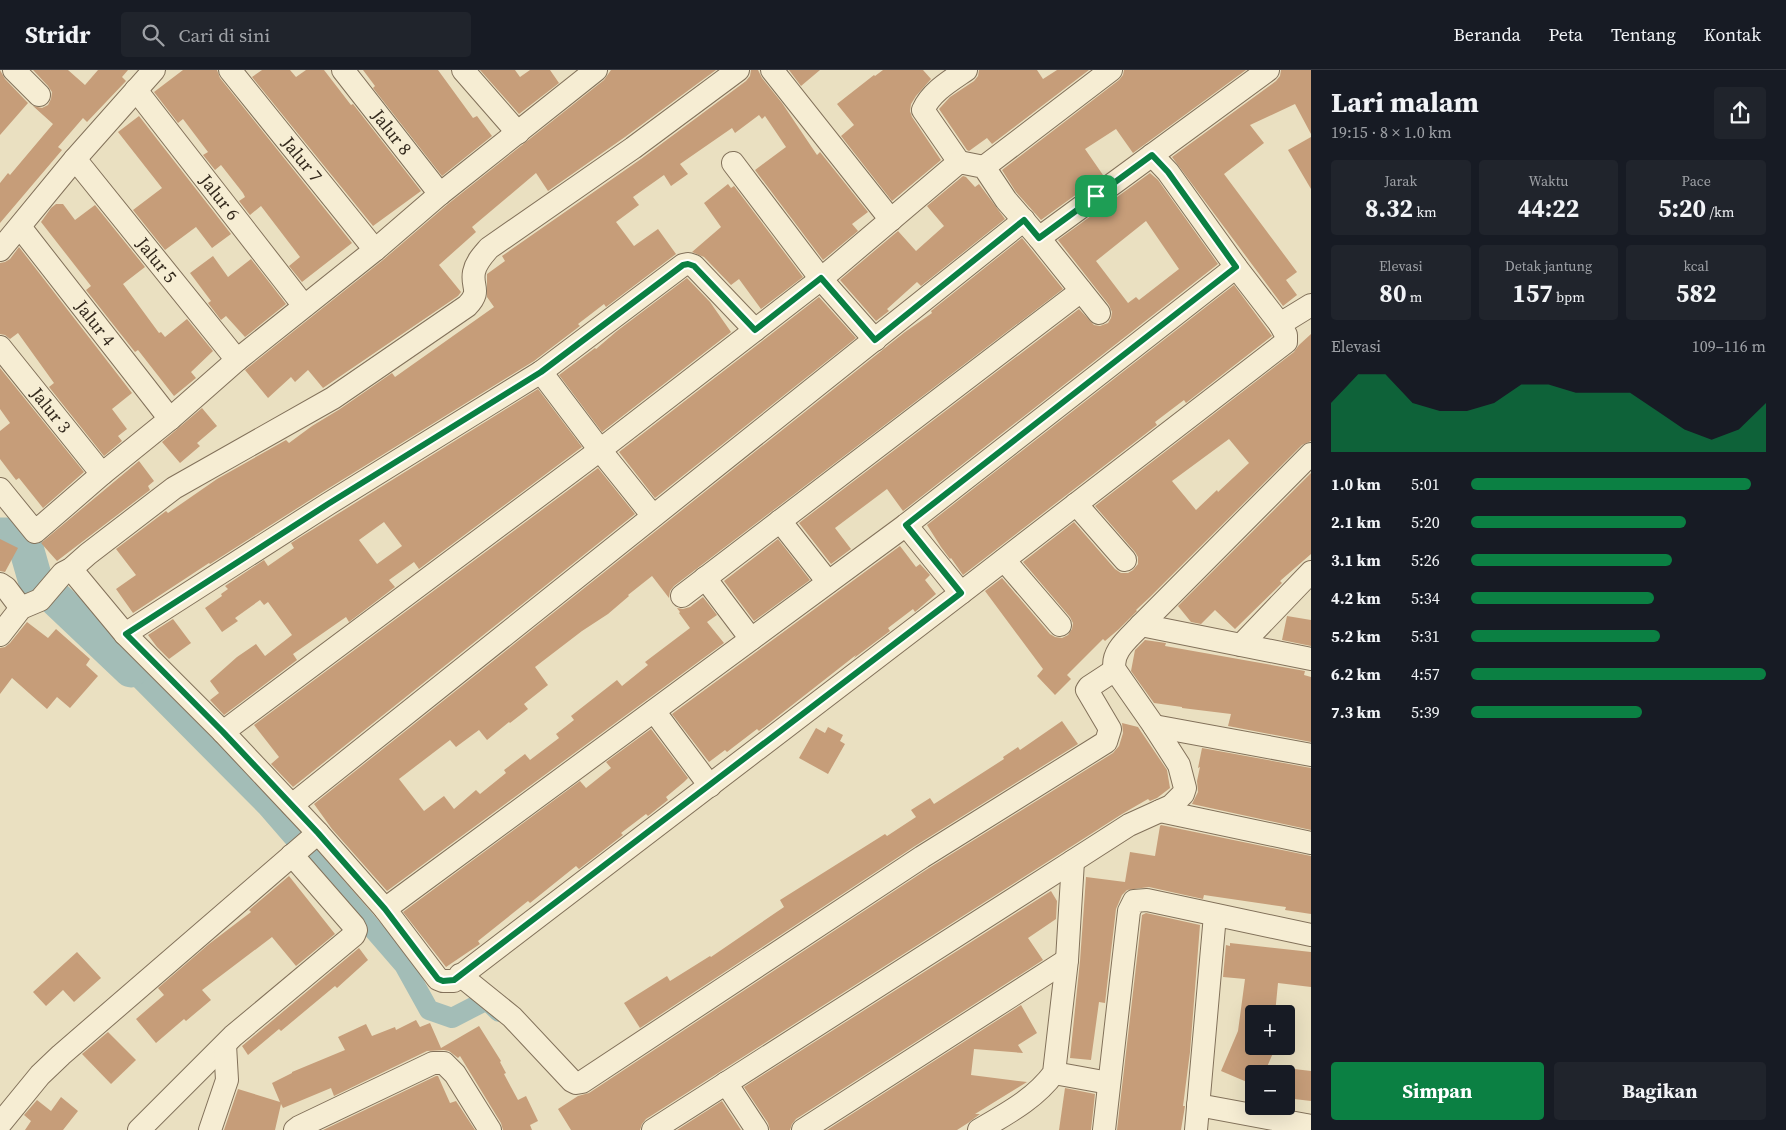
<!DOCTYPE html>
<html lang="id">
<head>
<meta charset="utf-8">
<style>
  :root { --surface:#171b24; --page:#20242c; --text:#f1f3f6; --muted:#9ea1a6; --line:#363941; --accent:#0b8043 }
  body { margin:0; font-family:"Source Serif 4",serif; background:var(--page); color:var(--text); height:100vh; display:flex; flex-direction:column; font-size:19px; white-space:nowrap }
  * { box-sizing:border-box; margin:0 }
  p { font-size:16px; color:var(--muted) }
  .icon { flex:none; width:28px; height:28px; fill:none; stroke:currentColor; stroke-width:2; stroke-linecap:round; stroke-linejoin:round }
  .map { position:relative; flex:1; overflow:hidden }
  .panel { display:flex; flex-direction:column; background:var(--surface); width:475px }
  .panel>* { flex:none }
  .fabs { position:absolute; left:1245px; top:935px; display:grid; gap:10px }
  .fabs a { display:grid; place-items:center; width:50px; height:50px; border-radius:5px; background:var(--surface); box-shadow:0 5px 20px #0002; font-size:25px }
  .pin { position:absolute; display:grid; place-items:center; width:42px; height:42px; color:#fff; margin:-21px; border-radius:10px; box-shadow:0 2px 8px #0006 }
  .round { display:grid; place-items:center; flex:none; width:52px; height:52px; border-radius:5px; background:var(--page) }
  .head { display:flex; align-items:center; justify-content:space-between; height:85px; padding:0 20px }
  h1 { font-size:28px; font-weight:700; line-height:38px }
  .figures { display:grid; grid-template-columns:repeat(3,1fr); gap:8px; height:85px; padding:5px 20px }
  .figures div { display:grid; align-content:center; border-radius:5px; background:var(--page); text-align:center }
  .figures b { font-size:25px; font-weight:700 }
  .figures small { font-size:14px; font-weight:400 }
  .figures p { font-size:14px }
  .chart { height:140px; padding:10px 20px }
  .chart p { display:flex; justify-content:space-between }
  .chart svg { width:100%; height:90px; margin-top:5px; fill:var(--accent); opacity:.7 }
  .primary-button { display:flex; gap:10px; margin-top:auto; padding:10px 20px }
  .primary-button a { flex:1; height:58px; border-radius:5px; background:var(--accent); color:#fff; font-size:20px; font-weight:700; line-height:58px; text-align:center }
  .primary-button a+a { background:var(--page); color:var(--text) }
  ul { padding:0 20px; list-style:none; font-size:16px }
  li { display:grid; grid-template-columns:80px 60px 1fr; align-items:center; height:38px }
  li i { height:12px; border-radius:6px; background:var(--accent) }
  header { display:flex; align-items:center; gap:30px; box-sizing:border-box; height:70px; padding:0 25px; background:var(--surface); border-bottom:1px solid var(--line) }
  header strong { font-size:24px }
  nav { display:flex; gap:28px; margin-inline-start:auto; font-size:18px }
  .search { width:350px; height:45px; background:var(--page); display:flex; align-items:center; gap:12px; box-sizing:border-box; padding:0 18px; border-radius:5px; color:var(--muted); font-size:19px }
  main { display:flex; flex:1; min-height:0 }
  .map>svg:first-child { display:block }
  .lines { fill:none; stroke-linecap:round; stroke-linejoin:round }
  .canal { stroke:#a3bdb7; stroke-width:20 }
  .river { stroke:#a3bdb7; stroke-width:35 }
  .building { fill:#c69d79; fill-rule:evenodd }
  .minor-casing { stroke:#82715a; stroke-width:24 }
  .minor { stroke:#f6edd3; stroke-width:22 }
  .route-casing { stroke:#fff; stroke-width:10 }
  .route { stroke:#0b8043; stroke-width:6 }
  .labels { text-anchor:middle; stroke-width:5; stroke-linejoin:round; paint-order:stroke }
  .street-label { font-size:18px; fill:#33291d; stroke:#f2ead0 }
</style>
</head>
<body>
<header>
<strong>Stridr</strong>
<div class="search"><svg class="icon" aria-label="search" viewBox="0 0 24 24"><circle cx="10" cy="10" r="6"/><path d="M15 15l6 6"/></svg>Cari di sini</div>
<nav><a>Beranda</a><a>Peta</a><a>Tentang</a><a>Kontak</a></nav>
</header>
<main>
<div class="map">
<svg width="1311" height="1060" viewBox="0 0 1311 1060">
  <rect width="100%" height="100%" fill="#eae0c1"/>
  <g class="lines">
    <polyline class="canal" points="131,600 267,737 404,895 429,940 452,948 487,930 499,942"/>
    <polyline class="river" points="0,465 9,465 25,474 35,509 131,600"/>
  </g>
  <g class="building">
    <polygon points="0,0 5,9 28,33 0,65"/>
    <polygon points="33,0 68,0 85,15 98,0 128,0 122,7 126,11 87,52 83,48 58,77 62,80 0,153 0,113 8,103 10,105 53,54 33,36 42,38 48,35 51,29 52,22 48,16"/>
    <polygon points="183,0 217,0 220,8 352,173 302,212 289,196 300,187 261,136 250,145 239,131 245,127 243,123 221,95 215,100 203,85 208,82 183,49 178,53 154,22"/>
    <polygon points="262,0 290,0 296,7 306,0 324,0 351,35 353,34 421,121 373,156 252,7"/>
    <polygon points="363,0 438,0 473,48 477,46 492,66 442,106 373,18 375,16"/>
    <polygon points="480,0 515,0 520,7 530,0 550,0 559,13 519,44"/>
    <polygon points="611,0 716,0 625,67 548,121 536,103 472,157 476,162 439,195 461,222 458,226 323,318 308,300 295,312 291,307 268,328 245,300 383,190 448,134 604,10"/>
    <polygon points="751,0 758,0 762,8 782,33 817,85 820,82 868,142 852,154 858,161 823,190 755,100 786,77 765,46 762,49 759,45 735,63 732,58 680,94 688,104 671,116 664,105 633,127 639,135 616,152 634,176 658,159 676,184 606,237 604,234 578,254 580,256 534,291 321,423 210,494 209,493 133,543 116,519 136,505 116,479 166,441 168,443 217,409 286,370 289,373 312,356 340,339 392,303 395,307 494,237 487,227 487,204 505,191 502,186 641,89 746,11 750,6"/>
    <polygon points="789,0 820,0 801,16"/>
    <polygon points="883,0 923,0 931,9 916,26 911,34 910,41 912,47 941,90 892,131 841,66 854,55 837,34 874,5 875,6"/>
    <polygon points="979,0 1037,0 1043,9 1057,0 1089,0 992,74 987,68 969,81 967,80 939,39 950,27 974,11 978,6"/>
    <polygon points="1124,0 1246,0 1133,83 1116,59 1085,79 1103,105 1041,150 1016,122 1002,100 1119,10 1123,5"/>
    <polygon points="1281,0 1311,0 1311,64 1295,34 1250,55 1264,73 1224,104 1297,202 1286,210 1297,225 1283,236 1172,87 1276,11 1280,6"/>
    <polygon points="139,46 231,164 212,178 196,157 165,180 133,140 162,118 118,62"/>
    <polygon points="1311,67 1311,119 1288,80"/>
    <path d="M1150 103 1158 110 1218 194 903 441 887 419 835 458 851 479 831 494 799 453 1079 239 1094 255 1100 256 1108 253 1111 248 1112 242 1109 235 1058 170ZM1146 151 1179 199 1139 230 1136 227 1128 233 1096 191Z"/>
    <polygon points="963,106 966,107 975,117 979,114 1005,149 921,216 917,212 887,239 889,241 876,251 840,210 898,161 916,181 944,156 927,136"/>
    <polygon points="728,114 731,118 734,116 803,207 761,239 739,209 731,215 704,187 692,182 721,157 704,133"/>
    <polygon points="56,134 63,134 75,150 95,135 145,197 123,214 159,263 161,262 165,267 187,249 213,281 191,302 196,308 174,326 138,280 135,282 86,220 91,216 41,152 51,138"/>
    <polygon points="1022,168 1063,219 674,516 670,521 669,528 652,506 628,525 629,526 608,544 582,561 535,597 548,615 524,634 528,639 510,653 509,652 487,670 479,660 456,677 450,670 399,709 424,741 444,726 454,739 476,720 480,724 506,703 504,700 525,684 530,690 559,668 556,664 574,650 571,646 617,610 622,616 648,595 645,592 690,558 679,543 680,542 677,538 683,539 690,537 703,527 717,545 707,552 724,573 387,821 332,759 314,734 905,262 932,243 931,241"/>
    <polygon points="19,177 132,323 112,339 127,359 118,366 122,371 104,386 49,317 54,313 18,263 10,269 5,265 0,264 0,193 5,192 10,189"/>
    <polygon points="213,186 228,207 251,189 286,234 245,267 226,246 221,250 208,233 211,231 190,203"/>
    <polygon points="687,208 710,232 731,262 602,362 559,305 595,278 596,279 617,261"/>
    <polygon points="1234,215 1272,266 1186,333 1184,330 1155,352 1157,355 963,505 951,488 950,489 941,477 927,455"/>
    <polygon points="819,227 856,268 655,428 619,382"/>
    <path d="M1311 264V371L1302 375 1150 527 1136 540 1137 541 1119 559 1105 571 1103 569 1067 605 1071 609 1055 625 1037 606 1043 599 985 521 1002 508 1050 564 1055 567 1062 568 1068 565 1072 559 1073 553 1070 547 1023 492 1074 452 1115 499 1121 503H1128L1133 500 1138 494V487L1135 482 1095 436 1294 282 1299 275ZM1229 369 1249 393 1218 422 1217 420 1196 440 1172 411Z"/>
    <polygon points="0,298 84,402 43,438 19,408 16,410 0,389 0,361 10,353 0,339"/>
    <path d="M538 319 582 377 419 499 414 492 389 510 395 517 349 552 346 547 293 584 297 590 224 645 210 630 219 623 210 611 237 587 256 574 265 586 292 565 268 532 264 535 260 530 235 548 238 551 222 562 205 538 222 526 221 524 228 519 225 516 264 490 268 496 294 478 291 473ZM384 452 402 476 377 494 359 470Z"/>
    <polygon points="202,338 217,356 197,373 200,376 180,393 162,372"/>
    <polygon points="139,391 154,411 148,416 150,420 57,491 41,473"/>
    <polygon points="598,398 635,444 293,717 271,694 279,687 254,655"/>
    <polygon points="1311,403 1311,484 1280,511 1282,513 1235,559 1215,540 1201,554 1191,552 1178,536"/>
    <polygon points="0,469 18,478 5,502 0,501"/>
    <polygon points="778,469 810,510 754,551 724,511"/>
    <polygon points="900,476 916,497 920,494 930,505 925,510 936,524 915,542 913,539 888,558 890,561 854,588 856,585 759,661 757,659 727,682 725,680 709,692 672,644"/>
    <polygon points="1287,546 1311,550 1311,576 1282,570"/>
    <polygon points="173,549 191,573 169,589 157,577 148,565"/>
    <polygon points="27,552 48,568 56,559 90,589 86,595 98,606 70,638 57,627 47,639 12,608 0,624 0,578 5,577 10,573"/>
    <polygon points="1145,570 1166,573 1165,576 1305,601 1304,605 1311,607 1311,672 1228,656 1231,644 1182,638 1182,637 1154,633 1131,601 1135,580"/>
    <polygon points="1062,651 1078,674 915,776 640,958 624,933 667,906 670,911 710,886 711,887 784,837 780,830 885,764 887,766 916,747 911,740 930,728 934,734 1004,689 1003,687 1018,677 1020,680"/>
    <polygon points="1122,653 1138,657 1167,700 1170,718 1157,728 1150,731 1148,729 1122,744 646,1049 642,1054 640,1060 571,1060 558,1039 578,1026 589,1023 929,798 1113,683 1119,676 1123,663"/>
    <polygon points="828,657 843,665 840,671 845,674 828,704 799,688 816,658 825,663"/>
    <polygon points="651,659 688,708 684,712 666,727 668,730 648,746 646,744 621,763 623,765 579,799 576,796 530,833 528,831 478,871 480,874 446,897 403,842 580,711 586,718 611,698 606,692"/>
    <polygon points="1202,678 1311,698 1311,760 1192,734 1198,722 1197,711 1200,697 1198,698"/>
    <polygon points="1161,755 1311,786 1311,844 1285,840 1286,837 1204,825 1203,829 1149,817 1127,820 1122,825 1116,839 1105,933 1099,932 1091,990 1070,988 1080,891 1086,807 1125,812 1130,782 1155,786 1160,756"/>
    <polygon points="289,806 335,864 296,896 272,867 202,920 211,930 186,951 184,949 156,973 136,949 164,925 158,918 209,874 251,842 249,840"/>
    <polygon points="1051,821 1057,831 1056,849 1028,868 1043,890 796,1049 792,1054 790,1060 770,1060 768,1053 744,1017"/>
    <polygon points="1146,843 1200,855 1190,982 1183,1036 1185,1036 1181,1060 1117,1060 1142,845"/>
    <polygon points="1230,873 1311,882 1311,917 1278,913 1275,944 1254,944 1254,976 1276,976 1264,1004 1254,1004 1254,1015 1221,1001 1238,961 1245,909 1223,907 1226,875 1230,876"/>
    <polygon points="359,878 368,890 337,918 335,916 281,961 279,959 248,985 242,976"/>
    <polygon points="77,882 101,908 74,932 63,920 46,936 33,922"/>
    <polygon points="1021,935 1037,963 1018,975 1023,983 974,979 971,1005 1027,1012 975,1044 980,1044 968,1053 957,1060 827,1060"/>
    <polygon points="416,950 420,957 430,953 441,978 479,956 501,991 500,992 506,1003 504,1004 518,1030 526,1026 538,1051 530,1055 532,1060 503,1060 501,1053 460,986 458,988 449,981 444,980 427,981 334,1026 331,1018 283,1038 281,1034 275,1060 224,1060 238,1019 280,1032 272,1013 292,1003 292,1002 345,980 338,967 366,954 372,966 395,957 396,960"/>
    <polygon points="108,962 136,990 111,1014 82,984"/>
    <polygon points="1286,998 1311,1001 1311,1031 1286,1028"/>
    <polygon points="436,1006 438,1006 450,1033 456,1031 475,1060 323,1060"/>
    <polygon points="1065,1018 1095,1024 1091,1060 1059,1060"/>
    <polygon points="61,1027 78,1041 63,1060 25,1060 31,1051 24,1045 37,1030 51,1041"/>
    <polygon points="722,1031 741,1060 677,1060"/>
  </g>
  <g class="lines">
    <g class="minor-casing">
      <g id="minor">
        <polyline points="14,0 39,25"/>
        <path id="s1" d="M230 0 375 180"/>
        <path id="s2" d="M343 0 440 124"/>
        <polyline points="463,0 518,63"/>
        <polyline points="772,0 891,150"/>
        <path id="s3" d="M136 20 304 236"/>
        <path id="s4" d="M75 89 237 290"/>
        <path d="M959 92 923 40C931 22 950 11 966 0"/>
        <polyline points="733,93 821,209 875,270"/>
        <polyline points="984,97 1111,0"/>
        <path id="s5" d="M20 157 170 349"/>
        <polyline points="1039,168 1268,0"/>
        <polyline points="0,180 75,89 154,0"/>
        <polyline points="1280,254 1311,235"/>
        <path id="s6" d="M0 277 102 404"/>
        <polyline points="541,302 600,380 653,446"/>
        <polyline points="0,419 35,462 102,404 170,349 237,290 375,180 440,124 596,0"/>
        <polyline points="1076,434 1125,490"/>
        <polyline points="780,451 828,512"/>
        <polyline points="906,455 961,523"/>
        <polyline points="1004,490 1060,555"/>
        <polyline points="71,499 125,564 223,662 318,763 385,839 438,909 443,911 454,911 961,523 1286,272 1286,265 1280,254 1236,197 1168,102 1152,85"/>
        <polyline points="705,508 751,569"/>
        <polyline points="0,514 6,518 21,538"/>
        <polyline points="682,526 1081,221"/>
        <polyline points="1141,555 1311,589"/>
        <polyline points="125,564 328,434 541,302 683,195 688,194 694,196 755,260"/>
        <path d="M0 565 21 538 40 530 63 503 71 499 88 484 174 418 333 328 467 236C482 220 471 218 474 202 476 192 483 185 489 178L633 78 738 0"/>
        <polyline points="1241,575 1311,502"/>
        <polyline points="654,641 710,716"/>
        <polyline points="1154,656 1311,685"/>
        <polyline points="223,662 600,380 821,209 959,92 984,97 1006,130 1039,168 1099,243"/>
        <polyline points="292,735 1024,150"/>
        <polyline points="1160,741 1311,773"/>
        <polyline points="385,839 906,455 1236,197"/>
        <polyline points="460,905 512,947 572,1011 576,1013 582,1012 922,787 1106,672 1110,659 1087,620 1089,617 1115,600"/>
        <polyline points="1054,1003 1109,1013"/>
        <polyline points="726,1013 757,1060"/>
        <polyline points="1198,1035 1311,1056"/>
        <polyline points="0,1054 40,1005 61,985 318,763"/>
        <polyline points="139,1060 233,966 354,865 356,860 354,856 292,785"/>
        <polyline points="210,1060 227,1010 225,975"/>
        <polyline points="295,1060 299,1057 433,993 444,993 455,1004 490,1060"/>
        <path d="M653 1060 1073 791 1129 755 1171 736 1183 724 1185 718 1179 695 1154 656 1115 600C1110 582 1129 568 1141 555L1311 384"/>
        <polyline points="803,1060 1067,890"/>
        <path d="M979 1060C1006 1044 1035 1029 1054 1003L1067 890 1073 791"/>
        <polyline points="1104,1060 1129,841 1134,831 1147,830 1311,865"/>
        <polyline points="1196,1060 1215,845"/>
      </g>
    </g>
    <use href="#minor" class="minor"/>
  </g>
  <g class="lines">
    <g class="route-casing">
      <polygon id="route" points="1152,85 1168,102 1236,197 906,455 961,523 454,910 443,911 438,909 385,839 318,763 223,662 126,564 328,434 541,302 683,195 688,194 694,196 755,260 821,208 875,270 1024,150 1039,168"/>
    </g>
    <use href="#route" class="route"/>
  </g>
  <g class="labels">
    <g class="street-label">
      <text dy="6" stroke="none"><textPath href="#s2" startOffset="79">Jalur 8</textPath></text>
      <text dy="6" stroke="none"><textPath href="#s1" startOffset="115">Jalur 7</textPath></text>
      <text dy="6" stroke="none"><textPath href="#s3" startOffset="136">Jalur 6</textPath></text>
      <text dy="6" stroke="none"><textPath href="#s4" startOffset="130">Jalur 5</textPath></text>
      <text dy="6" stroke="none"><textPath href="#s5" startOffset="122">Jalur 4</textPath></text>
      <text dy="6" stroke="none"><textPath href="#s6" startOffset="81">Jalur 3</textPath></text>
    </g>
  </g>
</svg>
<div class="fabs">
<a>+</a>
<a>−</a>
</div>
<div class="pin" style="left:1096px;top:126px;background:#1e9e55"><svg class="icon" aria-label="arrive" viewBox="0 0 24 24"><path d="M6 21V4h12l-3 4 3 4H6"/></svg></div>
</div>
<section class="panel">
<div class="head"><div><h1>Lari malam</h1><p>19:15 · 8 × 1.0 km</p></div><a class="round"><svg class="icon" aria-label="share" viewBox="0 0 24 24"><path d="M12 15V3M7 8l5-5 5 5M5 13v7h14v-7"/></svg></a></div>
<div class="figures">
<div><p>Jarak</p><b>8.32<small> km</small></b></div>
<div><p>Waktu</p><b>44:22</b></div>
<div><p>Pace</p><b>5:20<small> /km</small></b></div>
</div>
<div class="figures">
<div><p>Elevasi</p><b>80<small> m</small></b></div>
<div><p>Detak jantung</p><b>157<small> bpm</small></b></div>
<div><p>kcal</p><b>582</b></div>
</div>
<div class="chart"><p><span>Elevasi</span>109–116 m</p>
<svg viewBox="0 0 160 44" preserveAspectRatio="none"><path d="M0 44V20L10 6L20 6L30 20L40 24L50 24L60 20L70 11L80 11L90 15L100 15L110 15L120 24L130 33L140 38L150 33L160 20V44z"/></svg>
</div>
<ul>
<li><b>1.0 km</b>5:01<i style="width:95%"></i></li>
<li><b>2.1 km</b>5:20<i style="width:73%"></i></li>
<li><b>3.1 km</b>5:26<i style="width:68%"></i></li>
<li><b>4.2 km</b>5:34<i style="width:62%"></i></li>
<li><b>5.2 km</b>5:31<i style="width:64%"></i></li>
<li><b>6.2 km</b>4:57<i style="width:100%"></i></li>
<li><b>7.3 km</b>5:39<i style="width:58%"></i></li>
</ul>
<div class="primary-button"><a>Simpan</a><a>Bagikan</a></div>
</section>
</main>
</body>
</html>
